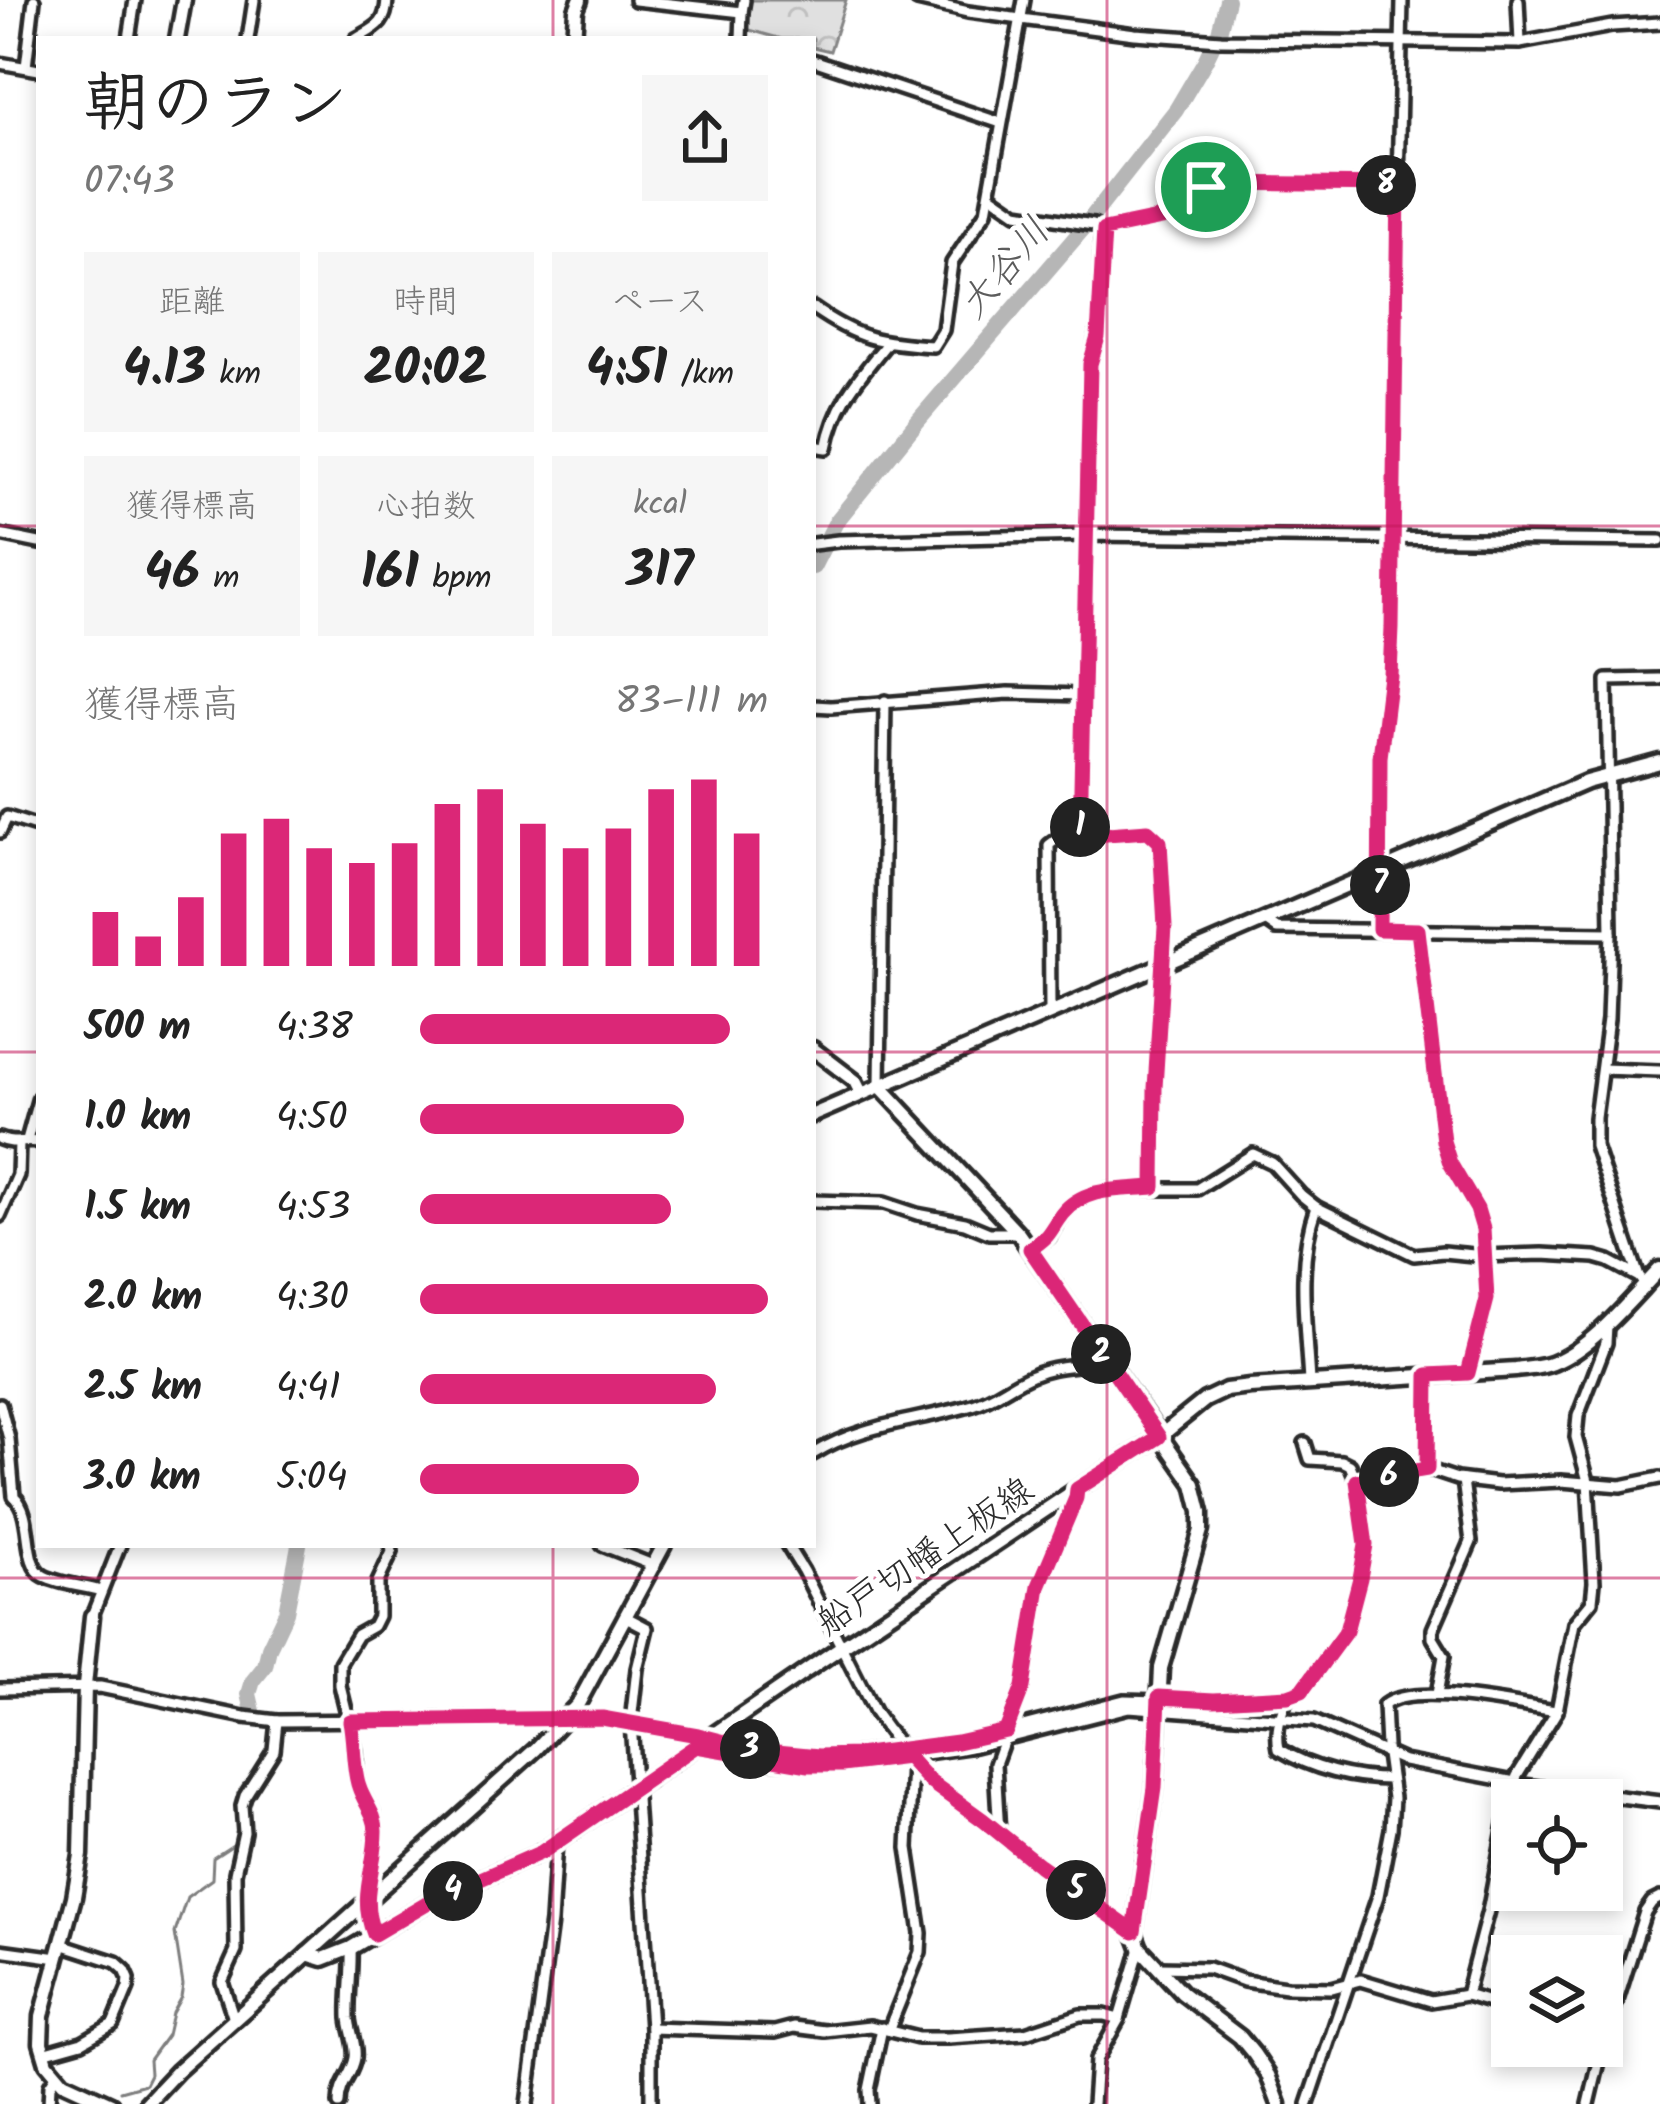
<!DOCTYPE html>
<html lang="ja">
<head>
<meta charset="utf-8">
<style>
  :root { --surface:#fff; --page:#f6f6f6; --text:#222; --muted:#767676; --accent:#db2777 }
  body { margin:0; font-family:Kalam,"Klee One",sans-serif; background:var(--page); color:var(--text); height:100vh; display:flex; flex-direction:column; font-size:45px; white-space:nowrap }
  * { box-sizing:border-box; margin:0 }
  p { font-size:39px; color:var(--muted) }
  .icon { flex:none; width:66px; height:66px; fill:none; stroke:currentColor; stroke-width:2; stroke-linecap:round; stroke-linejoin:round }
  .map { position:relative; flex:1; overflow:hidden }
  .drawer { position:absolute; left:36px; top:36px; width:780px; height:1512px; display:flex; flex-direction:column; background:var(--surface); border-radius:0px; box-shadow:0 6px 18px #0003 }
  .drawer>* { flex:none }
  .buttons { position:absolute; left:1491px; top:1779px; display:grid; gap:24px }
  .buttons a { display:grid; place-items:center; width:132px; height:132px; border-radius:0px; background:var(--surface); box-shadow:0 6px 18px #0003; font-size:60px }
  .pin { position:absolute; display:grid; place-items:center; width:102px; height:102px; color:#fff; margin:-51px; border:6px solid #fff; border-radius:50%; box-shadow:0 3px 12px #0007 }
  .km { position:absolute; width:60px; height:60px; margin:-30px; border-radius:50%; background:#222; color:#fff; font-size:33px; line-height:60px; text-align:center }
  .round { display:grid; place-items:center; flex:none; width:126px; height:126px; border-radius:0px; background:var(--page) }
  .headline { display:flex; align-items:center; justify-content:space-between; height:204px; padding:0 48px }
  h1 { font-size:66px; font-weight:700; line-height:90px }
  .stats { display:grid; grid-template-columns:repeat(3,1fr); gap:18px; height:204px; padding:12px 48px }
  .stats div { display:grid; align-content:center; border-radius:0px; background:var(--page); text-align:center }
  .stats b { font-size:51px; font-weight:700 }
  .stats small { font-size:33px; font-weight:400 }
  .stats p { font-size:33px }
  .chart { height:336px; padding:24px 48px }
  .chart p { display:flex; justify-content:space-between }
  .chart svg { width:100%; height:216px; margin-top:12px; stroke:var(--accent); stroke-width:6 }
  ul { padding:0 48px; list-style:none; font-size:39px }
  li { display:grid; grid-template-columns:192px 144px 1fr; align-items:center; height:90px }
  li i { height:30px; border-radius:15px; background:var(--accent) }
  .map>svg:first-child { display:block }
  .forest { fill:url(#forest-crowns); stroke:#868686; stroke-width:3 }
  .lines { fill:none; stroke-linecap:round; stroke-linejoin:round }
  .stream { stroke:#7e7e7e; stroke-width:3 }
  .river { stroke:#b6b6b6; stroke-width:16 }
  .street-casing { stroke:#2b2b2b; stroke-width:18 }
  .secondary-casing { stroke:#2b2b2b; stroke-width:21 }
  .street { stroke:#fff; stroke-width:9 }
  .secondary { stroke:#fff; stroke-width:12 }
  .route-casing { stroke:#fff; stroke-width:24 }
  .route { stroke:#db2777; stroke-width:15 }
  .grid { fill:none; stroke:#c2185b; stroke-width:3; stroke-opacity:0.55 }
  .labels { text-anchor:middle; stroke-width:10; stroke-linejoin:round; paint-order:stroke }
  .street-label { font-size:36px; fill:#2b2b2b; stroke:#fff }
  .water-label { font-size:39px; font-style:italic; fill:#5c5c5c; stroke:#fff }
</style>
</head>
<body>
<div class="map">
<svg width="1660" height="2104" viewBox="0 0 1660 2104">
  <defs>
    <pattern id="forest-crowns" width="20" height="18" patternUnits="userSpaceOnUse" patternTransform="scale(3)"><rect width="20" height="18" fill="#e0e0e0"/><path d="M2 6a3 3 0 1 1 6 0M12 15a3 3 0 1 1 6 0" fill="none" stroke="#c0c0c0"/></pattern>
  </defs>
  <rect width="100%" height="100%" fill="#fff"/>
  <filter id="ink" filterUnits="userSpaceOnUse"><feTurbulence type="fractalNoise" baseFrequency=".00833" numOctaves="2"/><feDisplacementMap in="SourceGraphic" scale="24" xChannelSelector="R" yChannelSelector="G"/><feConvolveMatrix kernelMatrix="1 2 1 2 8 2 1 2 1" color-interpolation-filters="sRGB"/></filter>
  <g filter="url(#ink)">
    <polygon class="forest" points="750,0 846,0 830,51 813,47 813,39 782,39 746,29"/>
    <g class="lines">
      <g class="stream">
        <polyline points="1168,1705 1310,1716"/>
        <polyline points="1319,1718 1360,1737"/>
        <polyline points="282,1726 345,1726"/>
        <polyline points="354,1726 543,1723"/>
        <polyline points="638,1729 694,1741"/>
        <polyline points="709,1744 729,1748"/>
        <polyline points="1519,1779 1660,1795"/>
        <polyline points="238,1813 237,1805 242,1794"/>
        <polyline points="120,2091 145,2084 150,2074 149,2060 167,2035 172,2013 181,1997 183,1985 175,1933 187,1897 212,1879 213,1858 236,1843 239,1835"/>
      </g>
      <g class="river">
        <polyline points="813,567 836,522 916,423 1081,231 1176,110 1205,61 1219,32 1227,0"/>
        <polyline points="253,1711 249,1694 253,1681 265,1666 269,1648 286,1612 299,1545"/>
      </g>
      <g class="street-casing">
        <g id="street">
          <polyline points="635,0 742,12 744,0"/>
          <polyline points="917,0 968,12 1021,19 1135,34 1221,40 1520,43 1612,26 1660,23"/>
          <polyline points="1518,0 1520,43"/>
          <polyline points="129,39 135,0"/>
          <polyline points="248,39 254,0"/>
          <path d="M356 39C376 27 386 25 387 0"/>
          <polyline points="741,39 742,12"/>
          <polyline points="813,60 1001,123"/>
          <polyline points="0,63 39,70"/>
          <polyline points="26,67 34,0"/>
          <polyline points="991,195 1017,213 1093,225 1104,230 1161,218 1206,187 1219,183 1398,185 1402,0"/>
          <path d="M813 308C857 339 881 343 933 346L943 330 952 263 986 212 1024 0"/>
          <path d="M813 446 827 448C836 402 858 379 887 343"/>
          <polyline points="0,535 39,543"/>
          <polyline points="813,544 838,541 1085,535 1660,541"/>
          <polyline points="813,706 831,707 1008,693 1082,695"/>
          <polyline points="0,832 7,817 39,827"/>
          <polyline points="1080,836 1148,831 1160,842 1165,927 1155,1088 1154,1187"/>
          <polyline points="1264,920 1277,929 1611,933"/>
          <polyline points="1379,929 1380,757 1390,675 1392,628 1398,185"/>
          <polyline points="1418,930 1443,1141 1451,1163 1477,1209 1483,1229 1487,1299 1468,1373"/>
          <polyline points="1050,1013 1049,845 1057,839 1080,836 1090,364 1100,320 1101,243 1104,230"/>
          <polyline points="1602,1069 1660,1071"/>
          <polyline points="880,1086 885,701"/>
          <path d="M0 1139C13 1145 25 1140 39 1142"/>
          <polyline points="27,1140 39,1097"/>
          <polyline points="813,1201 884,1203 917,1214 965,1223 989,1233 1018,1233"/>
          <polyline points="0,1216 18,1175 19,1143"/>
          <polyline points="1030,1249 1049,1237 1064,1211 1081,1199 1108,1189 1197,1189 1253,1154 1272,1163 1301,1195 1316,1207 1414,1255 1443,1252 1484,1256 1542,1254 1595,1257 1609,1261 1639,1277 1645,1285"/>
          <polyline points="1639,1277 1595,1146 1595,1118 1608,1019 1611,933 1607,680 1660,679"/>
          <polyline points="1428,1375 1427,1469 1457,1479 1498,1484 1561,1481 1621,1486 1660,1478"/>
          <path d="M1309 1382C1306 1325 1296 1262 1316 1207"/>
          <path d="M0 1404 9 1439 14 1496C35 1515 21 1564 44 1576 60 1584 83 1586 101 1591"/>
          <path d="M813 1454C861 1424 919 1421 973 1405 994 1399 1012 1383 1032 1375 1055 1364 1080 1367 1105 1360"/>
          <polyline points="1357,1482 1427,1469"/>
          <polyline points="602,1545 655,1566"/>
          <polyline points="787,1545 803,1571 875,1713 912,1764 929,1781 983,1820 1039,1865 1134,1932"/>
          <polyline points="92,1616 120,1545"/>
          <polyline points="626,1617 647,1628 637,1669 631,1722 651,2028 651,2104"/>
          <polyline points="0,1689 100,1687 244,1717 277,1721 602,1718 698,1735 756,1750 838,1756 973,1739 1124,1700 1159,1701"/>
          <polyline points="1437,1694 1444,1656 1433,1638 1433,1629 1471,1542 1463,1480"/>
          <path d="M1288 1696C1281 1713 1275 1731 1279 1749 1312 1769 1353 1779 1390 1779"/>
          <polyline points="1159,1697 1214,1700 1288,1696 1302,1691 1346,1632 1360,1578 1366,1545 1357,1482 1350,1465 1342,1461 1310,1459 1305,1443"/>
          <polyline points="696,1746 770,1761 842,1765 975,1746 1129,1707 1314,1721 1404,1761 1515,1782"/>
          <polyline points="1515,1784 1660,1802"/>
          <polyline points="999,1834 995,1764 1023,1687 1039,1585 1076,1498 1077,1489"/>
          <polyline points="374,1934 367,1919 366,1905 376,1829 374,1815 357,1783 356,1751 340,1685 340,1663 357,1635 373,1626 378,1616 378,1582 392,1552 391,1545"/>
          <polyline points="0,1950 58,1958"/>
          <polyline points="1160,1967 1208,1968 1244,1981 1286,1987 1332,1988 1361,1980 1431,2001 1466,1995 1512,2009"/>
          <polyline points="1466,1995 1489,1907 1511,1793 1517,1776 1557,1711 1574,1623 1592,1601 1594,1582 1588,1481 1576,1437 1578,1416 1606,1343 1607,1325"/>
          <polyline points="234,2019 222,1982 236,1951 235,1873 244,1832 242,1806 245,1796 274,1750 277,1721"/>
          <polyline points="651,2028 775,2032 794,2027 825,2031 870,2026 918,2038 948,2038 1025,2033 1080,2015 1104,2015 1119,2019"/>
          <polyline points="889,2029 920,1952 921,1933 908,1848 912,1764"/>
          <polyline points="43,2053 82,2042 113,2024 128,1988 129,1979 125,1970 116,1962 61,1944"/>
          <polyline points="49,2104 50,2085 56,2076"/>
          <path d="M339 2104C339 2083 352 2076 355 2058 357 2045 350 2031 349 2018 348 1995 352 1972 351 1948"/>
          <polyline points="527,2104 551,1922 556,1842"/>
          <polyline points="870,2104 869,2090 882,2028"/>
          <polyline points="1093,2104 1096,2060 1119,2019 1140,1948"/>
          <path d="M1308 2104 1378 1896 1391 1829 1393 1798 1386 1747 1384 1705C1413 1682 1518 1706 1557 1711"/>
          <polyline points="1589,2104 1603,2045 1645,1912 1652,1902 1660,1898"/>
        </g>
      </g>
      <g class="secondary-casing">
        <g id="secondary">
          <polyline points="177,39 184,0"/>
          <polyline points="574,39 576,10 580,0"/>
          <polyline points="813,1049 855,1081 861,1093"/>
          <polyline points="880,1086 1018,1233 1194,1484 1201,1512 1201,1530 1161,1668 1155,1788 1134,1932 1140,1948 1182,1993 1240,2037 1254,2054 1268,2075 1279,2104"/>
          <polyline points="813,1115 1586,782 1660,762"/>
          <polyline points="92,1616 85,1686 81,1855 74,1897 42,2016 41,2043 47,2063 63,2082 111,2104"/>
          <path d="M307 1954 323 1959 351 1948 430 1901 542 1852 841 1647 1077 1489 1159 1437 1205 1400 1226 1390 1250 1387 1516 1370C1528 1368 1542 1368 1553 1363 1593 1347 1630 1300 1660 1269"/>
          <polyline points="146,2104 177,2071 536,1749 578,1704 664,1545"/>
        </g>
      </g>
      <use href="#street" class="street"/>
      <use href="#secondary" class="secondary"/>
    </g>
  </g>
  <g class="lines" filter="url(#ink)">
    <g class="route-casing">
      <path id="route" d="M1219 183 1398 185 1392 628 1390 675 1380 757 1379 929 1418 930 1443 1141 1450 1163 1477 1209 1483 1229 1487 1299 1468 1373 1428 1375 1427 1469 1357 1481 1366 1545 1360 1578 1346 1631 1302 1691 1288 1696 1214 1700 1159 1697 1155 1788 1134 1932 1039 1865 983 1820 929 1781 907 1757 842 1765H809L696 1746 542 1852 430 1901 374 1934C358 1896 376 1869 376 1831 376 1814 364 1803 359 1787 353 1772 354 1740 350 1721L602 1718 698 1735 756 1750 819 1756 857 1755 957 1742 1006 1731 1023 1687 1039 1586 1076 1498 1077 1489 1159 1437 1030 1249C1052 1235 1048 1232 1062 1214 1084 1186 1122 1190 1154 1187L1155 1088 1165 927 1160 842 1148 831 1080 836 1090 364 1098 337 1104 230 1162 218 1206 187Z"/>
    </g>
    <use href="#route" class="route"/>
  </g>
  <path class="grid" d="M553 0V39M1107 0V2104M0 526H39M813 526H1660M0 1052H39M813 1052H1660M553 1545V2104M0 1578H1660"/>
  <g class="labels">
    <g class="street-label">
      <text transform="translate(924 1555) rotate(-34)" y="13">船戸切幡上板線</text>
    </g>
    <g class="water-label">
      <text transform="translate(1003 267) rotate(-50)" y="14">大谷川</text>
    </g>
  </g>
</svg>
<div class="buttons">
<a><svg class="icon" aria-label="locate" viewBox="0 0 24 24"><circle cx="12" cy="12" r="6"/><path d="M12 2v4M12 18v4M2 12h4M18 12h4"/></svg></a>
<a><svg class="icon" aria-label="layers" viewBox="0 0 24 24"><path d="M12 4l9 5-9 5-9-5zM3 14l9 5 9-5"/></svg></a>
</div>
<div class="pin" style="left:1206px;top:187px;background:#1e9e55"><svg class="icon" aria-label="arrive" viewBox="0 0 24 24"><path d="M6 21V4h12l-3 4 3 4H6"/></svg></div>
<b class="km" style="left:1080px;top:827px">1</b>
<b class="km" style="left:1101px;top:1354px">2</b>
<b class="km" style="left:750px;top:1749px">3</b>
<b class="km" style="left:453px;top:1891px">4</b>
<b class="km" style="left:1076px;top:1890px">5</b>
<b class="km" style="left:1389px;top:1477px">6</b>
<b class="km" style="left:1380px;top:885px">7</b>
<b class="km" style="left:1386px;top:185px">8</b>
<section class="drawer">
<div class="headline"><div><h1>朝のラン</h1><p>07:43</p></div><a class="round"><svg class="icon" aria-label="share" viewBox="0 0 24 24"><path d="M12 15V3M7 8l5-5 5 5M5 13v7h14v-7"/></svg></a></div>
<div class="stats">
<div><p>距離</p><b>4.13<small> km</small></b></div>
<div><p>時間</p><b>20:02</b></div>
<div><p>ペース</p><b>4:51<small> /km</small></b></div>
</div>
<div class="stats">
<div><p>獲得標高</p><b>46<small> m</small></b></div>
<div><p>心拍数</p><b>161<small> bpm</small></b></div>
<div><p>kcal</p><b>317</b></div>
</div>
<div class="chart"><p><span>獲得標高</span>83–111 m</p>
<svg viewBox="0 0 160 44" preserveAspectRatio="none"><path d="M5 44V33M15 44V38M25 44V30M35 44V17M45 44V14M55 44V20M65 44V23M75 44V19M85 44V11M95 44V8M105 44V15M115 44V20M125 44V16M135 44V8M145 44V6M155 44V17"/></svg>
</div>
<ul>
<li><b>500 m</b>4:38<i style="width:89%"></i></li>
<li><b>1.0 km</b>4:50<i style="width:76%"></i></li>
<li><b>1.5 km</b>4:53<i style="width:72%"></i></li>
<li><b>2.0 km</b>4:30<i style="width:100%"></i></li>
<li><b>2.5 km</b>4:41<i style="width:85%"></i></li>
<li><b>3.0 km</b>5:04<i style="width:63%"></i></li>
</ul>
</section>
</div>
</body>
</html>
